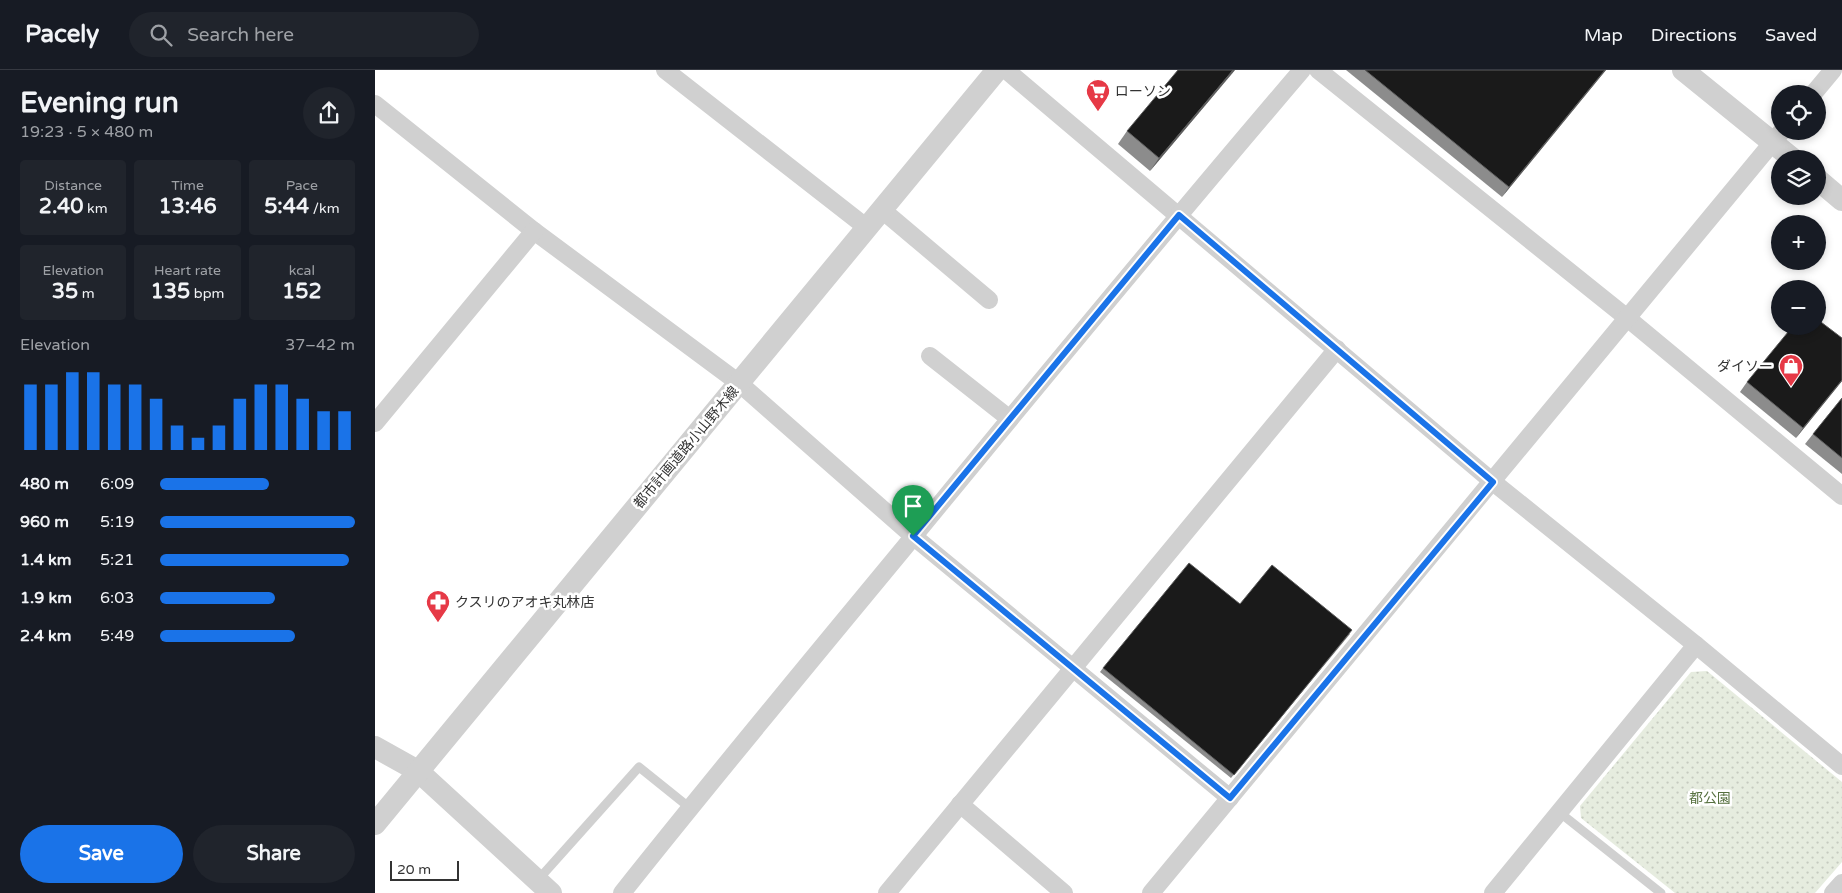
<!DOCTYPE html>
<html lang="en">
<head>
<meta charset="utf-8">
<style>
  :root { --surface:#171b24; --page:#20242c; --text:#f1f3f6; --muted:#9ea1a6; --line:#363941; --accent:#1a73e8 }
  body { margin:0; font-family:"Varela Round","Noto Sans JP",sans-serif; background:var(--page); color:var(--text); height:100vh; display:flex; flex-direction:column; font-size:19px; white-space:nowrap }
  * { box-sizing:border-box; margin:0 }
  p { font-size:16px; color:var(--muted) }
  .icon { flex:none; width:28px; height:28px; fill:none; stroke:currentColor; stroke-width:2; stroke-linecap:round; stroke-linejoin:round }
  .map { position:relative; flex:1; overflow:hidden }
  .details { display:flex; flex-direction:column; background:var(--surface); width:375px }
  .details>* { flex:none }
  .controls { position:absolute; left:1396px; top:15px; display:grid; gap:10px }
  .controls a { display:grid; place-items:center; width:55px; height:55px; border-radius:50%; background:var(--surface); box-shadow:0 2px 8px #0003; font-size:25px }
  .scale { position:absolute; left:15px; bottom:12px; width:69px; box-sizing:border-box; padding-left:5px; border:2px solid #333; border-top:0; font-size:14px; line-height:18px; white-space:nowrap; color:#333; -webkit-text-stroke:4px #fff; paint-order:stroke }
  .pin { position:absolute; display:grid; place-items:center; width:42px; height:42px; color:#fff; margin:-51px -21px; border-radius:50% 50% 50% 0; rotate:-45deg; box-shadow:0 0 5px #0007 }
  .pin .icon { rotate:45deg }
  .round { display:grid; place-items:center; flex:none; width:52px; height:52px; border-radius:26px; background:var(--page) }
  .head { display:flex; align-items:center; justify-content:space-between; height:85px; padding:0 20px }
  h1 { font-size:28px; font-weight:800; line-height:38px }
  .stats { display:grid; grid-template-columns:repeat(3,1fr); gap:8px; height:85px; padding:5px 20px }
  .stats div { display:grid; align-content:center; border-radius:5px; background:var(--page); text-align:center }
  .stats b { font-size:21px; font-weight:800 }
  .stats small { font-size:14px; font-weight:400 }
  .stats p { font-size:14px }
  .chart { height:140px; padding:10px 20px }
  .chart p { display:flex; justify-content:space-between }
  .chart svg { width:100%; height:90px; margin-top:5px; stroke:var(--accent); stroke-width:6 }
  .button { display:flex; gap:10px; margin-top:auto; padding:10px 20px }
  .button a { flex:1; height:58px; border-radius:30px; background:var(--accent); color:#fff; font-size:20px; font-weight:800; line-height:58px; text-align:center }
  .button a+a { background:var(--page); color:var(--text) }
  ul { padding:0 20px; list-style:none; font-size:16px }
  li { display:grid; grid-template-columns:80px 60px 1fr; align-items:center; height:38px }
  li i { height:12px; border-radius:6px; background:var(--accent) }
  header { display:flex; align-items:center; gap:30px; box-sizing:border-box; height:70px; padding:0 25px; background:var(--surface); border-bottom:1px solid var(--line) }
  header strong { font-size:24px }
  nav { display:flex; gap:28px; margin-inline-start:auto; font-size:18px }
  .search { width:350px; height:45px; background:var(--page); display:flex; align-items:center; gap:12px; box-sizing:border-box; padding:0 18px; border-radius:28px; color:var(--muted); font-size:19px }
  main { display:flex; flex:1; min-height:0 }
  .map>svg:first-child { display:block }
  .green { fill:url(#green-dots) }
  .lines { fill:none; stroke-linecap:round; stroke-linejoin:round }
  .service { stroke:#d0d0d0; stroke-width:9 }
  .minor { stroke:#d0d0d0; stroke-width:18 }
  .tertiary { stroke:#d0d0d0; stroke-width:22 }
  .wall { fill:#8c8c8c }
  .shaded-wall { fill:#5f5f5f }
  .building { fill:#1a1a1a; stroke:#5f5f5f }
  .route-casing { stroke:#fff; stroke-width:10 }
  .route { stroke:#1a73e8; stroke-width:6 }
  .labels { text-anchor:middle; stroke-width:5; stroke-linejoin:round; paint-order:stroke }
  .poi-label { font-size:14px; fill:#333; stroke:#fff; text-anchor:start }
  .street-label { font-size:14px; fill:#333; stroke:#fff }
  .park-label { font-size:14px; fill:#56703f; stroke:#fff }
</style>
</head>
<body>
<header>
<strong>Pacely</strong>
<div class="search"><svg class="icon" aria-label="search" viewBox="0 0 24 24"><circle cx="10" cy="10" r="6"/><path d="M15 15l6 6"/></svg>Search here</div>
<nav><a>Map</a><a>Directions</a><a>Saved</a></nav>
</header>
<main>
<section class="details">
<div class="head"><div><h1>Evening run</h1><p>19:23 · 5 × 480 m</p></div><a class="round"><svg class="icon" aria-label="share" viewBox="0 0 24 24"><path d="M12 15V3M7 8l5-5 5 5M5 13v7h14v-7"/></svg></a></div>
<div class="stats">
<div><p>Distance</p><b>2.40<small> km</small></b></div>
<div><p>Time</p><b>13:46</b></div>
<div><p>Pace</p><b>5:44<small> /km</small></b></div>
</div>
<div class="stats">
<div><p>Elevation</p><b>35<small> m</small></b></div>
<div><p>Heart rate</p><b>135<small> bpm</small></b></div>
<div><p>kcal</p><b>152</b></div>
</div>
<div class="chart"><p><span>Elevation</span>37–42 m</p>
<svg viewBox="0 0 160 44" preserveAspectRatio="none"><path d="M5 44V12M15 44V12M25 44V6M35 44V6M45 44V12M55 44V12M65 44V19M75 44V32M85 44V38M95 44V32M105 44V19M115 44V12M125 44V12M135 44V19M145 44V25M155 44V25"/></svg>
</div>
<ul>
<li><b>480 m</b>6:09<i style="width:56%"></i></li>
<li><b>960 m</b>5:19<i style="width:100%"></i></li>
<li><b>1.4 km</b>5:21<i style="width:97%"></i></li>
<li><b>1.9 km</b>6:03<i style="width:59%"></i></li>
<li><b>2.4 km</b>5:49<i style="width:69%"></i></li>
</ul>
<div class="button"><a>Save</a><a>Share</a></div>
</section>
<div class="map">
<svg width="1467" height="823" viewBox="0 0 1467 823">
  <defs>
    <pattern id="green-dots" width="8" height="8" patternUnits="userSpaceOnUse" patternTransform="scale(1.25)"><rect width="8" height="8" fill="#e6ecdf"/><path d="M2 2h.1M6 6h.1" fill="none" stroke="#c6cbc0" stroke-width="1.8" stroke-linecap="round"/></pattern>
  </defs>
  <rect width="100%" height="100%" fill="#fff"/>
  <polygon class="green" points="1332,601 1467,712 1467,792 1440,823 1300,823 1206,748 1205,736 1316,602"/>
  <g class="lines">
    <g class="service">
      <polyline points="1184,742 1286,823"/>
      <polyline points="162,811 264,697 315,738"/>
    </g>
    <g class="minor">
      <polyline points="290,0 491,157"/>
      <polyline points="631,0 1118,412 1321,575 1467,696"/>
      <polyline points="943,0 1251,247 1467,426"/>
      <polyline points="1438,24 1458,0"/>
      <polyline points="0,34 159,161 364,313 538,466 855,728"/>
      <polyline points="506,139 614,230"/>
      <polyline points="555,286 635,349"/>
      <polyline points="0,353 159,161"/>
      <polyline points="585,734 689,823"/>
      <path d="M247 823C339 707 434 593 529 478 660 318 792 158 927 0"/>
      <polyline points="512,823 962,279"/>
      <polyline points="776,823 1407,61"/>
      <polyline points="1118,823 1321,575"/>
      <polyline points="1458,823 1467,813"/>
    </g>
    <g class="tertiary">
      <polyline points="1308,0 1418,89"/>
      <polyline points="1442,109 1467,130"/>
      <polyline points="0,677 43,701 176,823"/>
      <polyline points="0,754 622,0"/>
    </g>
  </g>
  <g class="wall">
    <polygon points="860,0 775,101 743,74 752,61"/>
    <polygon points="971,0 1231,0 1127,127"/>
    <polygon points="1467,311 1421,368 1365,322 1372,312"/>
    <polygon points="1467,328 1467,404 1430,374 1438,364"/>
    <polygon points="865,534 975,564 856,708 725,602 728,598"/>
  </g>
  <g class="shaded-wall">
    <polygon points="858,0 860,0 775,101 784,88"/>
    <polygon points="1230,0 1231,0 1127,127 1134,117"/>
    <polygon points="1467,310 1467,311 1421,368 1428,358"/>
  </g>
  <g class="building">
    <polygon points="803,0 858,0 784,88 752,61"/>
    <polygon points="990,0 1230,0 1134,117"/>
    <polygon points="1442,249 1467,268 1467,310 1428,358 1372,312 1418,256 1442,256"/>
    <polygon points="1467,328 1467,388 1438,364"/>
    <polygon points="814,493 865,534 897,495 977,560 859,705 728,598"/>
  </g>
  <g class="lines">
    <g class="route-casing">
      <polygon id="route" points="804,145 1118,412 855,728 538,466"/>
    </g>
    <use href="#route" class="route"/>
  </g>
  <defs>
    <g id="supermarket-pin" transform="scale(1.25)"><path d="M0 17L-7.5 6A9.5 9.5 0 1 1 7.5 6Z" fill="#e63946" stroke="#fff"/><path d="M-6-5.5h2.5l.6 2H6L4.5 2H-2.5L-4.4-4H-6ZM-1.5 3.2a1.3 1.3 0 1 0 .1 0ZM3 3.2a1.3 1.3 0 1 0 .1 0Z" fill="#fff"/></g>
    <g id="shop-pin" transform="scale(1.25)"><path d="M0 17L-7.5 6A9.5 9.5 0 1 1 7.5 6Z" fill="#e63946" stroke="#fff"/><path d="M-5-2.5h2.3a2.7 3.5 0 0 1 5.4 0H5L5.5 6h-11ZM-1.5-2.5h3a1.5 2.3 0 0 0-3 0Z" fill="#fff"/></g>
    <g id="pharmacy-pin" transform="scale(1.25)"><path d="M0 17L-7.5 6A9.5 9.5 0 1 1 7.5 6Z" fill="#e63946" stroke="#fff"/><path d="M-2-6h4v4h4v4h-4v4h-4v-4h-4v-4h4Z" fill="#fff"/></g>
  </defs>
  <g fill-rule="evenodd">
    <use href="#supermarket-pin" x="723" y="21"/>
    <use href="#shop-pin" x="1416" y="296"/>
    <use href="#pharmacy-pin" x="63" y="532"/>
  </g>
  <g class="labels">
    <g class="poi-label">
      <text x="740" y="26">ローソン</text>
      <text x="1398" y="301" text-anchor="end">ダイソー</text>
      <text x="80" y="537">クスリのアオキ丸林店</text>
    </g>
    <g class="street-label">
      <text transform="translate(311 377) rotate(-50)" y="5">都市計画道路小山野木線</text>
    </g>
    <g class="park-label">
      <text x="1335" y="733">都公園</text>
    </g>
  </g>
</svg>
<div class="controls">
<a><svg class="icon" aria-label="locate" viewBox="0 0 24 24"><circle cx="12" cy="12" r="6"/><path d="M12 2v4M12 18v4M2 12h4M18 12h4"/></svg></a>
<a><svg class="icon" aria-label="layers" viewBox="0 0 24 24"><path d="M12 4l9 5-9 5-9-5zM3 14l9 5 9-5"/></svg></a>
<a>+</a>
<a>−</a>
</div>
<div class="scale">20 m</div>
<div class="pin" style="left:538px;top:466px;background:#1e9e55"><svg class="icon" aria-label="arrive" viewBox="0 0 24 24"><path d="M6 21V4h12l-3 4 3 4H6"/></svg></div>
</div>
</main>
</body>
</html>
